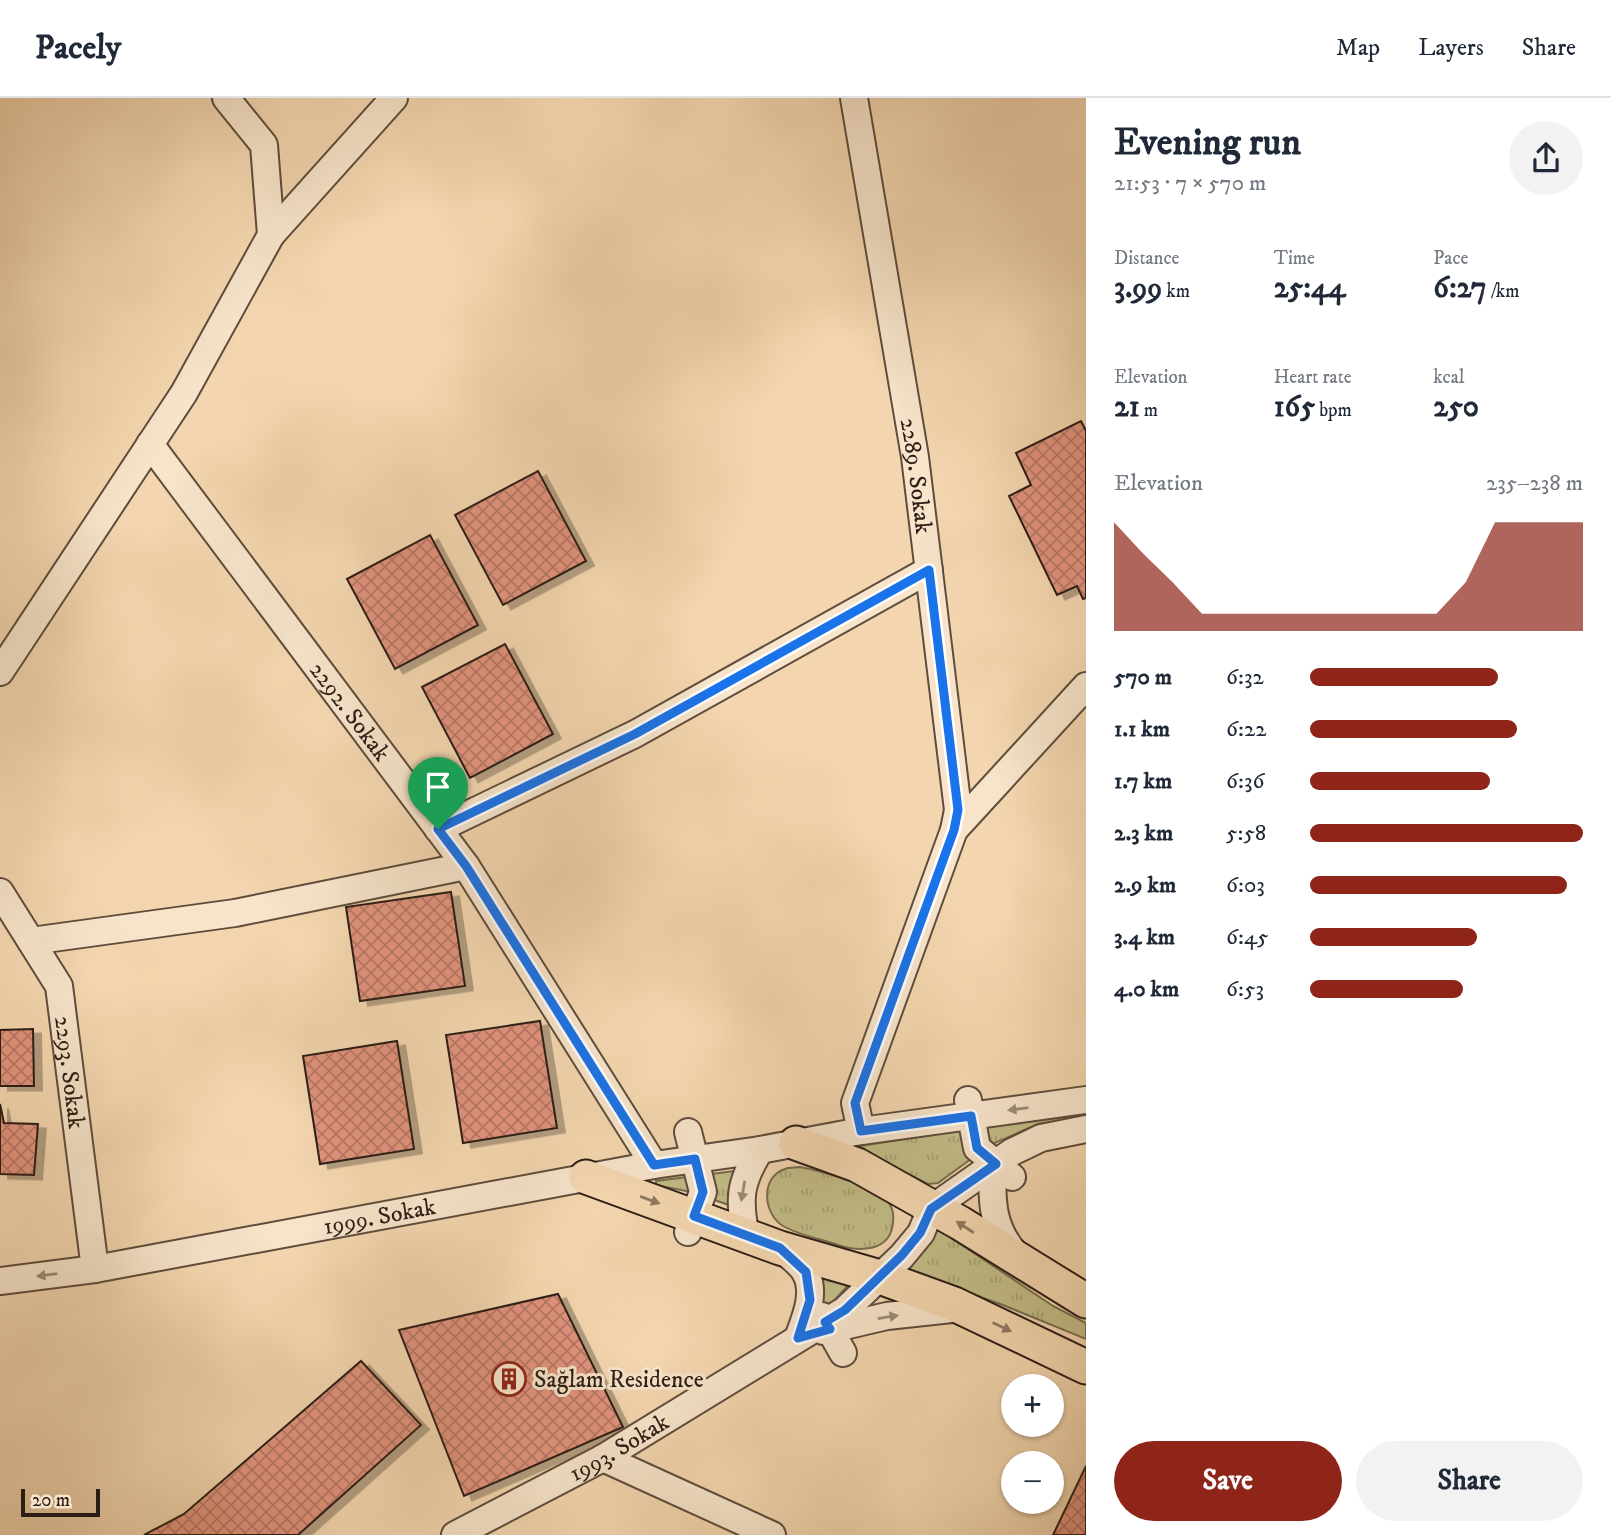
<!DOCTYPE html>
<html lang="en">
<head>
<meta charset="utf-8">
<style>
  :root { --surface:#fff; --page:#f2f2f3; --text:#1f2937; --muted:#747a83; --line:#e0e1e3; --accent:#8f2418 }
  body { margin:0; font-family:"IM FELL DW Pica",serif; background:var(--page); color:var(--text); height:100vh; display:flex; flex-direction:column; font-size:26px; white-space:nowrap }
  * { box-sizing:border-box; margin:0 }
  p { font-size:23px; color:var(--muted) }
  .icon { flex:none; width:38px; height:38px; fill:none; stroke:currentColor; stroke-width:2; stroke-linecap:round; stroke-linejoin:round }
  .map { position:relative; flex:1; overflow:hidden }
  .sheet { display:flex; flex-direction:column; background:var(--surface); width:525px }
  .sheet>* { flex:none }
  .buttons { position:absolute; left:1001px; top:1276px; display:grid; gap:14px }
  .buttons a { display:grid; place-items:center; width:63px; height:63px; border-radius:50%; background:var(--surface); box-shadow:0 2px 5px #0004; font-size:35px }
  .scale { position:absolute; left:21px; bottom:18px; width:79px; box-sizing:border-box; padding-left:7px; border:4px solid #2c1e15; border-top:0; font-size:19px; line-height:24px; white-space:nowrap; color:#2c1e15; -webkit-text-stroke:5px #f7e4cb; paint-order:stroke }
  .pin { position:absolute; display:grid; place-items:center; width:60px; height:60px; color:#fff; margin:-72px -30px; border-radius:50% 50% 50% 0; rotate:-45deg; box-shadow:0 0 7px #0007 }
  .pin .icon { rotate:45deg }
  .round { display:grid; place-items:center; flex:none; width:74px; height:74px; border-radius:37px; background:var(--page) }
  .overview { display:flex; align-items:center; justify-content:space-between; height:119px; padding:0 28px }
  h1 { font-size:38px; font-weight:700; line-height:52px }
  .figures { display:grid; grid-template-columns:repeat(3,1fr); gap:10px; height:119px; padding:7px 28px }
  .figures div { display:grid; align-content:center }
  .figures b { font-size:30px; font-weight:700 }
  .figures small { font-size:19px; font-weight:400 }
  .figures p { font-size:19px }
  .chart { height:196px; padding:14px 28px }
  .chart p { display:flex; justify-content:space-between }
  .chart svg { width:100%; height:126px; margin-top:7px; fill:var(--accent); opacity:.7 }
  .primary-button { display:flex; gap:14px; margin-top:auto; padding:14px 28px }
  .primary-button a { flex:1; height:80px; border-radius:42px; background:var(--accent); color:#fff; font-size:28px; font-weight:700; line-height:80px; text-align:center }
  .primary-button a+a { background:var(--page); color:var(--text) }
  ul { padding:0 28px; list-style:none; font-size:23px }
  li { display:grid; grid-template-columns:112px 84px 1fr; align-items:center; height:52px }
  li i { height:18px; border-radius:9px; background:var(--accent) }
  header { display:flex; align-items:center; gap:42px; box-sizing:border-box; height:98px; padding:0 35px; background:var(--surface); border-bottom:2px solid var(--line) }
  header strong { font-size:33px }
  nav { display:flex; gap:38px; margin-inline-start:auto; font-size:24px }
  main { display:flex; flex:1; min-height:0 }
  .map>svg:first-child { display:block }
  .grass { fill:url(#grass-tufts); stroke:#776d4e; stroke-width:2 }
  .building { fill:url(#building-cross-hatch); stroke:#2c1e15; stroke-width:2; filter:url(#shadow) }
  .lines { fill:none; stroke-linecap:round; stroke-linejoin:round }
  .minor-casing { stroke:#5e4c3c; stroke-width:30 }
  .major-casing { stroke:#2c1e15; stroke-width:37 }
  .minor { stroke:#f7e4cb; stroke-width:26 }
  .major { stroke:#f3d6af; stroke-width:33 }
  .oneway { fill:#9c8b79 }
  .oneway2 { fill:#907a62 }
  .route-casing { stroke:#fff; stroke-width:14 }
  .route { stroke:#1a73e8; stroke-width:9 }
  .labels { text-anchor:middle; stroke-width:6; stroke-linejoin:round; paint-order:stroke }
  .street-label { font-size:24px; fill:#2c1e15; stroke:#f7e4cb }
  .poi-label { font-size:24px; fill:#2c1e15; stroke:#f7e4cb; text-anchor:start }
</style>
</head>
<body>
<header>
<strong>Pacely</strong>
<nav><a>Map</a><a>Layers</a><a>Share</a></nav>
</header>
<main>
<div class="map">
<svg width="1086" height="1437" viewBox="0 0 1086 1437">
  <defs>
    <pattern id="grass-tufts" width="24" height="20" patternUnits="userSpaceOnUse" patternTransform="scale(1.75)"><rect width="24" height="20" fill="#c2bc86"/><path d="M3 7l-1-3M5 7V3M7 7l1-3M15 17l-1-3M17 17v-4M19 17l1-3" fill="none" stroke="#a7a173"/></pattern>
    <pattern id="building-cross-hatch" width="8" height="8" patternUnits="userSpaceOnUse" patternTransform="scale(1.75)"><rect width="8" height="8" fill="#e1937d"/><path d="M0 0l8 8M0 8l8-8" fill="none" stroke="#b77765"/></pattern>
    <filter id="shadow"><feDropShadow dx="8" dy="4.5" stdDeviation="0" flood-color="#0004"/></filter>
  </defs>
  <rect width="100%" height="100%" fill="#f3d6af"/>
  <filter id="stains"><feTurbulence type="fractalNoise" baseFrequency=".00286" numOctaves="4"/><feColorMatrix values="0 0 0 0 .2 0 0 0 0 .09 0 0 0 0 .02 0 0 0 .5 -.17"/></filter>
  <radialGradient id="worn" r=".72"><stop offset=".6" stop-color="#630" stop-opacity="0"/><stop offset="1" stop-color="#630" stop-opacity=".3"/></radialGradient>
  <g class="grass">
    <polygon points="1086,1014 1086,1019 1038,1026 990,1047 938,1085 928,1086 853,1049"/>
    <path d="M800 1069C822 1073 876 1088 889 1105 893 1111 894 1118 893 1125 890 1154 860 1154 838 1147 821 1141 799 1137 783 1128 763 1116 760 1079 785 1071 789 1069 796 1070 800 1069Z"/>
    <polygon points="735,1073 729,1093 729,1107 691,1094 656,1087 656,1083"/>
    <polygon points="938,1131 1053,1208 1086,1225 1086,1241 1003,1207 905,1172"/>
    <polygon points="823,1177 849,1186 826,1212 820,1207 823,1195"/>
  </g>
  <g class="building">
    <polygon points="1081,323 1086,333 1086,500 1083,501 1077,488 1057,497 1009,398 1031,387 1016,355"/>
    <polygon points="538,373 586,463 503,507 455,417"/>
    <polygon points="430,437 478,527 395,571 347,481"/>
    <polygon points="505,546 553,636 470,680 422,589"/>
    <polygon points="451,794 465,888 360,903 346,809"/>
    <polygon points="540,923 557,1030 463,1045 446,937"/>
    <polygon points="33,931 34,988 0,988 0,932"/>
    <polygon points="397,943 414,1051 320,1066 303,958"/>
    <polygon points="0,1006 4,1025 38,1026 34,1077 0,1076"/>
    <polygon points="558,1196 623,1329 464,1398 399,1232"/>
    <polygon points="361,1263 421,1327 298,1437 144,1437 184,1416"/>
    <polygon points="1086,1368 1086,1437 1053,1437"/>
  </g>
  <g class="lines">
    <g class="minor-casing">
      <g id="minor">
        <path id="s1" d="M854 0 915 359 958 712 954 732 855 1005 861 1033"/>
        <polyline points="271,137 394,0"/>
        <path id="s2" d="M150 346 466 768 654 1067"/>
        <polyline points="0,574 184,295 271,137 264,47 226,0"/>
        <polyline points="438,731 635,636 929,472"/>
        <polyline points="954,732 1086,588"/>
        <path id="s3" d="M0 794 59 888 95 1171"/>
        <polyline points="31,843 235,815 466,768"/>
        <polyline points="968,1002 977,1050 1012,1079"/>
        <polyline points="688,1034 703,1094 688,1134"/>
        <path d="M993 1068C991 1103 992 1132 1018 1159"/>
        <path d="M746 1138C738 1101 740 1084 760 1052"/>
        <path d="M781 1150C788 1157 800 1165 805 1174 817 1194 805 1221 798 1240"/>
        <path id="s4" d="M0 1183 95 1171 654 1067 760 1052 861 1033 1086 1002"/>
        <polyline points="822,1218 843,1255"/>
        <polyline points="823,1233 887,1218 961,1210"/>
        <polyline points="603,1360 772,1437"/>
        <path id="s5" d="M455 1437 603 1360 845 1212 902 1158 921 1135 931 1111 1012 1054 1041 1040 1086 1031"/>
      </g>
    </g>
    <g class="major-casing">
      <g id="major">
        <polyline points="796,1045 857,1067 960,1125 1086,1203"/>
        <polyline points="586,1079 780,1150 880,1179 954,1206 1086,1269"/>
      </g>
    </g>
    <use href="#minor" class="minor"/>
    <use href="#major" class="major"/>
  </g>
  <defs><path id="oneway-solid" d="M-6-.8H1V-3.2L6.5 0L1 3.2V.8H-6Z" transform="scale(1.75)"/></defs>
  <g class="oneway">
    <use href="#oneway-solid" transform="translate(1018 1011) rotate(172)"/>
    <use href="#oneway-solid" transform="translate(743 1093) rotate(100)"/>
    <use href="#oneway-solid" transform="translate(47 1177) rotate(173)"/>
    <use href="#oneway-solid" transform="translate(888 1219) rotate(-9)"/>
  </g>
  <g class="oneway2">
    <use href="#oneway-solid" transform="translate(650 1102) rotate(20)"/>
    <use href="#oneway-solid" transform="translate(965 1129) rotate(-147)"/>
    <use href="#oneway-solid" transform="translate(1002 1229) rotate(26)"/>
  </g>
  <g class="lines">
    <g class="route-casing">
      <polygon id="route" points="929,472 958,712 954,732 855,1005 861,1033 971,1018 977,1050 996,1066 931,1111 920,1135 902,1157 845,1212 825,1224 830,1231 798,1240 810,1202 806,1174 780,1150 694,1118 703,1094 695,1061 654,1067 466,768 438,731 635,636"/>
    </g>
    <use href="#route" class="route"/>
  </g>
  <defs>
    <g id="building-ring" transform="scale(1.75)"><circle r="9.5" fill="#f7e4cb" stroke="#8f2418" stroke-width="1.5"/><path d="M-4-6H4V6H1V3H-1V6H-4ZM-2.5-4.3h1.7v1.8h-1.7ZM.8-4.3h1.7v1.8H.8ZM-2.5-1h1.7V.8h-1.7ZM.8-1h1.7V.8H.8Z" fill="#8f2418"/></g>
  </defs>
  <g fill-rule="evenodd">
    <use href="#building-ring" x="509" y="1281"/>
  </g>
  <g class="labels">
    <g class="street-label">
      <text dy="8" stroke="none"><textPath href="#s1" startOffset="383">2289. Sokak</textPath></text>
      <text dy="8" stroke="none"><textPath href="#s2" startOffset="334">2292. Sokak</textPath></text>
      <text dy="8" stroke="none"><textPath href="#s3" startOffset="198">2293. Sokak</textPath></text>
      <text dy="8" stroke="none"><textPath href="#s4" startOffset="385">1999. Sokak</textPath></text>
      <text dy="8" stroke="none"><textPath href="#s5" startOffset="186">1993. Sokak</textPath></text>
    </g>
    <g class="poi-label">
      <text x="534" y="1289">Sağlam Residence</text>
    </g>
  </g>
  <rect width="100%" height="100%" filter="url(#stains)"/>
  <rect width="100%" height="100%" fill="url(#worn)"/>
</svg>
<div class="buttons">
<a>+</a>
<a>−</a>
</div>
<div class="scale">20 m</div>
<div class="pin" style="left:438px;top:731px;background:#1e9e55"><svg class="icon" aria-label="arrive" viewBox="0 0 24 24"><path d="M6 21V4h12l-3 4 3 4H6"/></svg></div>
</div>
<section class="sheet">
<div class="overview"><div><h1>Evening run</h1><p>21:53 · 7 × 570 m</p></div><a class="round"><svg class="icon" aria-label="share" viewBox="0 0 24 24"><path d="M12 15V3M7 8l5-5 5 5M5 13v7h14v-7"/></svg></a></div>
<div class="figures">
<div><p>Distance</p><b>3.99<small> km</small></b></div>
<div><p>Time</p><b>25:44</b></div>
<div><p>Pace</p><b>6:27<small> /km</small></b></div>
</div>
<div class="figures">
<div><p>Elevation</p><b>21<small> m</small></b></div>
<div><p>Heart rate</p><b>165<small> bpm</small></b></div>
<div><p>kcal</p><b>250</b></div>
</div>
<div class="chart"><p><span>Elevation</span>235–238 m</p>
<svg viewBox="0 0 160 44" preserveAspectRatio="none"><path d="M0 44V6L10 17L20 27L30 38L40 38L50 38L60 38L70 38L80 38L90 38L100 38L110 38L120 27L130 6L140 6L150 6L160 6V44z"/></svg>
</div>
<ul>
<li><b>570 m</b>6:32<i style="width:69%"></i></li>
<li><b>1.1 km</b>6:22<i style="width:76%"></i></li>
<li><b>1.7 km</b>6:36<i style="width:66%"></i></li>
<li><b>2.3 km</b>5:58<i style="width:100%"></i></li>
<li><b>2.9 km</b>6:03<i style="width:94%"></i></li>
<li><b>3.4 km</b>6:45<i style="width:61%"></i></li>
<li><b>4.0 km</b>6:53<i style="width:56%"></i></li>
</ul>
<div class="primary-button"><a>Save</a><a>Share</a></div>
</section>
</main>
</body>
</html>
